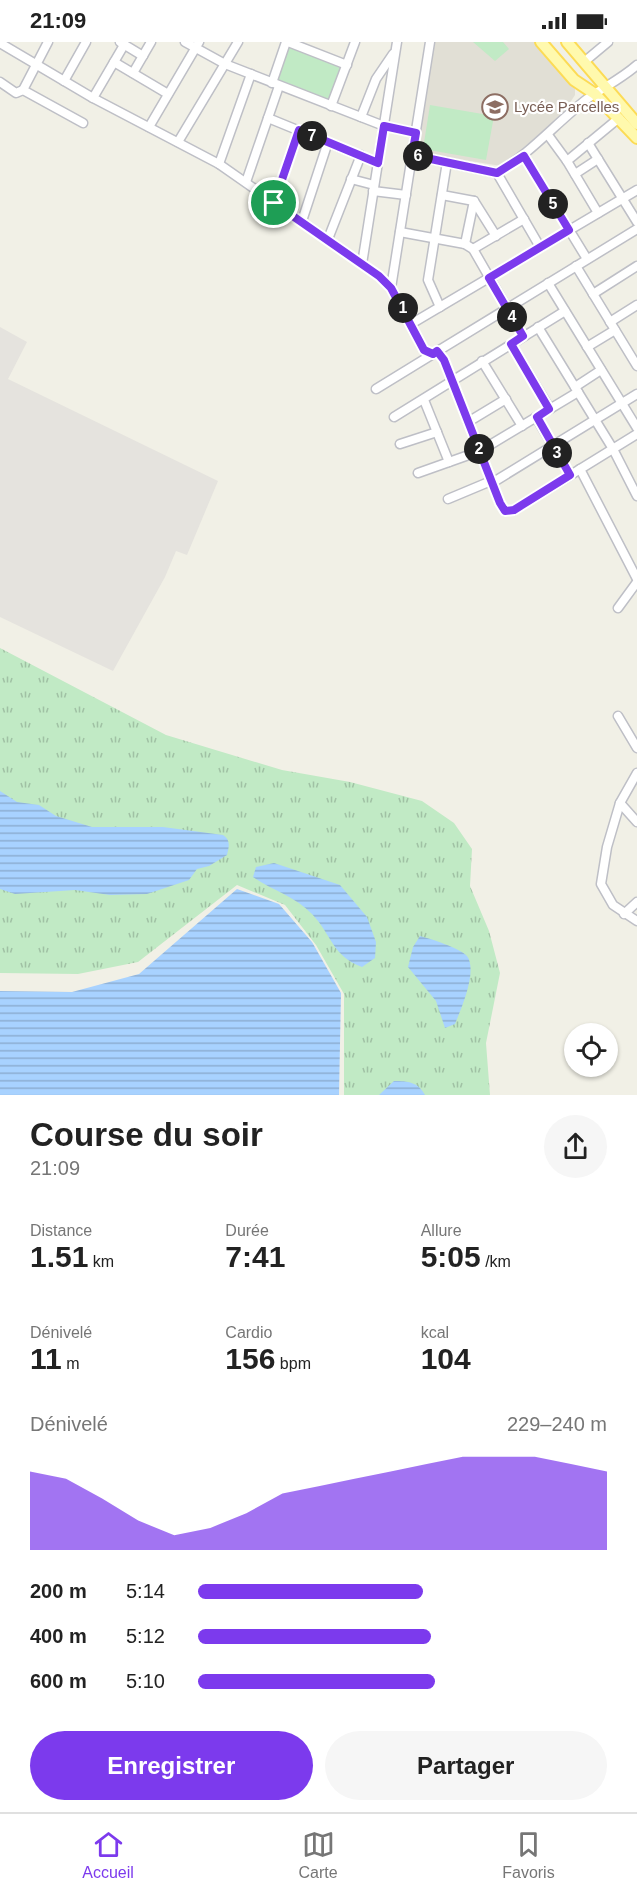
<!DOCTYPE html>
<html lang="fr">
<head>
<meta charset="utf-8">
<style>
  :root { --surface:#fff; --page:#f6f6f6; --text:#222; --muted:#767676; --line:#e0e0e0; --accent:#7c3aed }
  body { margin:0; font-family:Helvetica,sans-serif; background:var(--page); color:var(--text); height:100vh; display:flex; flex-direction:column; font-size:22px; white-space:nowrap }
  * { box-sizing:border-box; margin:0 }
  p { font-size:20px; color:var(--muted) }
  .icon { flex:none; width:33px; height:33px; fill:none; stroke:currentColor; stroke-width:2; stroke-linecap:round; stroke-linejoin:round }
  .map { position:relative; height:1053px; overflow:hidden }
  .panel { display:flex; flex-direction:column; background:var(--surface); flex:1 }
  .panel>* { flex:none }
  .buttons { position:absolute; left:564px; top:981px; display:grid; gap:12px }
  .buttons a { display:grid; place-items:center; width:54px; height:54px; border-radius:50%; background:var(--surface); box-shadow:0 2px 4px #0004; font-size:30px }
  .pin { position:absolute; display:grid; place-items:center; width:51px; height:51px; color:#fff; margin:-26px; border:3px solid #fff; border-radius:50%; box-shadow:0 2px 6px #0007 }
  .km { position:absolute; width:30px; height:30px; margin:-15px; border-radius:50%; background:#222; color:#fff; font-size:16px; line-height:30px; text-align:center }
  .round { display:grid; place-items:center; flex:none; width:63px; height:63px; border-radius:32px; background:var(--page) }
  .head { display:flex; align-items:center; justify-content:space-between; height:102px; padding:0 30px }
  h1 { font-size:33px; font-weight:800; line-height:45px }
  .metrics { display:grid; grid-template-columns:repeat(3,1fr); gap:9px; height:102px; padding:6px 30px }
  .metrics div { display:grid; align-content:center }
  .metrics b { font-size:30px; font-weight:800 }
  .metrics small { font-size:16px; font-weight:400 }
  .metrics p { font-size:16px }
  .chart { height:168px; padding:12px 30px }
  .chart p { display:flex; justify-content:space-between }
  .chart svg { width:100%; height:108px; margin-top:6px; fill:var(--accent); opacity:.7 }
  .cta { display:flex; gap:12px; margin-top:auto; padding:12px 30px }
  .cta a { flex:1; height:69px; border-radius:36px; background:var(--accent); color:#fff; font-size:24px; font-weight:800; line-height:69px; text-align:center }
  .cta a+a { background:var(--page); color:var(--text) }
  ul { padding:0 30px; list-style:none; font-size:20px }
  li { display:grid; grid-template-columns:96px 72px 1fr; align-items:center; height:45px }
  li i { height:15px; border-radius:8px; background:var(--accent) }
  .status { display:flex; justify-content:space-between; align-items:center; height:42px; padding:0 30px; background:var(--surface); direction:ltr }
  .status svg { height:16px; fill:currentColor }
  .menu { display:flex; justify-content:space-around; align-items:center; height:84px; border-top:2px solid var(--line); background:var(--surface); font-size:16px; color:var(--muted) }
  .menu a { display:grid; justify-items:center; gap:3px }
  .menu .on { color:var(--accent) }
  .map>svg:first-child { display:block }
  .industrial { fill:#e5e3de }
  .education { fill:#e1dfd5 }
  .grass { fill:url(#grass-tufts) }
  .pitch { fill:#c1eac5 }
  .water { fill:url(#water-rules) }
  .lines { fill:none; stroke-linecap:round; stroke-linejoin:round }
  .minor-casing { stroke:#bebfc6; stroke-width:11 }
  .major-casing { stroke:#fcdb55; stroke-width:14 }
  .minor { stroke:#fff; stroke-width:8 }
  .major { stroke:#fff9ad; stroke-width:10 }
  .route-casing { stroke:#fff; stroke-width:12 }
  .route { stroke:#7c3aed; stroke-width:8 }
  .labels { text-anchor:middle; stroke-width:4.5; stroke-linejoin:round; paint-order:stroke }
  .education-label { font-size:15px; fill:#785e54; stroke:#fff; text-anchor:start }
</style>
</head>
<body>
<div class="status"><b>21:09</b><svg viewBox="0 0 49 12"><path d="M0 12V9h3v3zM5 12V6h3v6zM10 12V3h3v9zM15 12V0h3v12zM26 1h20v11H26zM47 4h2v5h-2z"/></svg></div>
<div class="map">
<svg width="637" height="1053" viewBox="0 0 637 1053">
  <defs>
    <pattern id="grass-tufts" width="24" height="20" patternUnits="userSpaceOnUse" patternTransform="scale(1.5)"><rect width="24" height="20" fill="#c1eac5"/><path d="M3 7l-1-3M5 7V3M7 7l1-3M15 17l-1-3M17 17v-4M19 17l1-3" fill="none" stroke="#a0c1a4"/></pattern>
    <pattern id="water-rules" width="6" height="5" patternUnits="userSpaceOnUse" patternTransform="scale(1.5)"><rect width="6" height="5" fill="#a8d2ff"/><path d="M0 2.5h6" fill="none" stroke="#8caed2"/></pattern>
  </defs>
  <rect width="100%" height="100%" fill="#f1f0e6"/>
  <polygon class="industrial" points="0,285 27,300 8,337 218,439 187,513 176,509 165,535 113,629 0,575"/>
  <polygon class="education" points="435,0 534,0 575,47 575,53 562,73 501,124 421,111 417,108"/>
  <polygon class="grass" points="0,606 166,693 282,728 350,740 422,759 454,781 472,807 470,844 489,889 500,931 486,1001 490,1053 344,1053 344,952 316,903 285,863 237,843 138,920 78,932 0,931"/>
  <g class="pitch">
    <polygon points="473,0 503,0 509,7 495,19"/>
    <polygon points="288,3 343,24 329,60 275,39"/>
    <polygon points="430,63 494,74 486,118 423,107"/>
  </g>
  <g class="water">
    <path d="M0 749 17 760 39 763 56 774 92 785H163L223 793C231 798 229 805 227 813L209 824 197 827 189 838 147 852 110 853 75 848 15 852 0 847Z"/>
    <path d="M274 821 340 843 367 875 376 900 375 916 362 925C332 914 332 893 312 872 296 855 272 848 253 835L256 825Z"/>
    <polygon points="237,847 279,862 312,900 341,951 339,1053 0,1053 0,949 72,950 139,932"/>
    <path d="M420 894C431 897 460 906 467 914 478 929 461 967 455 982L445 986 436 959 408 925 413 905Z"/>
    <path d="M394 1039C408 1039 418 1040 425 1053H379Z"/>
  </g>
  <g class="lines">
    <g class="minor-casing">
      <g id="minor">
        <polyline points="48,0 23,48 83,81"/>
        <polyline points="120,0 143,14"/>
        <polyline points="185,0 225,22 384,84 416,91"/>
        <polyline points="288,0 347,23"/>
        <polyline points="0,1 93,56 219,122 379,234 391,246 424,308 433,312 637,187"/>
        <polyline points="114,20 168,52"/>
        <polyline points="584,20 608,0"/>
        <polyline points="133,31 151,0"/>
        <polyline points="64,39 86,0"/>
        <polyline points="0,40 16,51 23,48"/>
        <polyline points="272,41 286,0"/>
        <polyline points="93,56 124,3"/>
        <polyline points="331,64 355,0"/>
        <polyline points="361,75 376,37 393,12"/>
        <polyline points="268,76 378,121"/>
        <polyline points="149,85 199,0"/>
        <polyline points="548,93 567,119 598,171"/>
        <polyline points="178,100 238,0"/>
        <polyline points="588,101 637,180"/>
        <path d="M412 113 497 131C531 111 556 81 587 57 604 45 621 37 637 23"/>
        <polyline points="524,114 587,217"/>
        <polyline points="567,119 619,76"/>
        <polyline points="219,122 251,32"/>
        <polyline points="497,131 540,205"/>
        <polyline points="575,132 598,117"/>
        <polyline points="351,137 374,143"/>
        <polyline points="246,140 279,44"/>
        <polyline points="373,149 406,153"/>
        <polyline points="442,153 474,159 496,194"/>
        <polyline points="274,161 299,88"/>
        <polyline points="302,179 328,100"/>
        <polyline points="400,190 465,202 473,207 523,294"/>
        <polyline points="328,197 361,113"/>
        <polyline points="465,202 474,159"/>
        <polyline points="473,207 524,177"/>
        <polyline points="362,222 397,0"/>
        <polyline points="576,224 637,324"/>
        <polyline points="548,241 637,386"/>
        <polyline points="391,246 430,0"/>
        <polyline points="593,252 637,224"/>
        <polyline points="440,265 428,238 447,120"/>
        <polyline points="610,280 637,263"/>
        <polyline points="411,282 637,148"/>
        <polyline points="538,285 613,407 637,454"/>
        <polyline points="511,302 550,367"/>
        <polyline points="587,305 615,288"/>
        <polyline points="437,309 444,318 500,461 505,469 514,468 637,392"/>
        <polyline points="482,319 522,384"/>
        <polyline points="575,345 601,328"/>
        <polyline points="376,347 433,312"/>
        <polyline points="424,358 449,420"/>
        <polyline points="394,375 565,269"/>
        <polyline points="536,375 570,433"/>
        <polyline points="468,380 506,357"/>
        <polyline points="400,402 437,390"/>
        <polyline points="580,427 637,537"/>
        <polyline points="418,431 480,409 578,350"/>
        <polyline points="492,441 637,352"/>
        <polyline points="448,457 491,439"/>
        <polyline points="618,566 637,540"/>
        <polyline points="618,674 637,706"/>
        <polyline points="637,731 620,761 607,805 601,842 613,863 637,879"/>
        <polyline points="620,761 637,780"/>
        <polyline points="624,872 637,860"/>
      </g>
    </g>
    <g class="major-casing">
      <g id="major">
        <polyline points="541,0 574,38 595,52 637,96"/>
        <polyline points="567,0 637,82"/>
      </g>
    </g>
    <use href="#minor" class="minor"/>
    <use href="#major" class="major"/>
  </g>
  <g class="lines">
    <g class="route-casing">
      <polygon id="route" points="384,84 416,91 412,113 497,131 524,114 569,188 489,236 523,294 511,302 549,367 537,375 570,433 514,468 505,469 500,461 444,318 437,309 433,312 424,308 391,246 379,234 274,161 299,88 378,121"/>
    </g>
    <use href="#route" class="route"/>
  </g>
  <defs>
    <g id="school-ring" transform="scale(1.35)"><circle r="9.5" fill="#fff" stroke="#8d6e63" stroke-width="1.5"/><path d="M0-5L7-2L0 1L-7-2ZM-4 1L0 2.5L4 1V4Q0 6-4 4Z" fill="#8d6e63"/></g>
  </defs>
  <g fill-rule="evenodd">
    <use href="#school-ring" x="495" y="65"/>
  </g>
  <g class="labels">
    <g class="education-label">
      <text x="514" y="70">Lycée Parcelles</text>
    </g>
  </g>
</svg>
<div class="buttons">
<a><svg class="icon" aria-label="locate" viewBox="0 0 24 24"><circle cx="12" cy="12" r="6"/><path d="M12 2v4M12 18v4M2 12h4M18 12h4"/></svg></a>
</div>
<div class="pin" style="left:274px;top:161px;background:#1e9e55"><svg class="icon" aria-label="arrive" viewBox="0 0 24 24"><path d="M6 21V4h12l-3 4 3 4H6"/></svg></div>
<b class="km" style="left:403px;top:266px">1</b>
<b class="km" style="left:479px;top:407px">2</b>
<b class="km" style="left:557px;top:411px">3</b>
<b class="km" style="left:512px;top:275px">4</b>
<b class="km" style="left:553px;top:162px">5</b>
<b class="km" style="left:418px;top:114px">6</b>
<b class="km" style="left:312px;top:94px">7</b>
</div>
<section class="panel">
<div class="head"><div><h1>Course du soir</h1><p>21:09</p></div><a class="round"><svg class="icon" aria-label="share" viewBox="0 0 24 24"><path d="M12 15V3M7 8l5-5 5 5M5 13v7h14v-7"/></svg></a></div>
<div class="metrics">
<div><p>Distance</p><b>1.51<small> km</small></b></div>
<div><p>Durée</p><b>7:41</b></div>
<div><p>Allure</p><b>5:05<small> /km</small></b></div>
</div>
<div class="metrics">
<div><p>Dénivelé</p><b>11<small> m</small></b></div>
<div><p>Cardio</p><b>156<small> bpm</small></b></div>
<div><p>kcal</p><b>104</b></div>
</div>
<div class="chart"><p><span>Dénivelé</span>229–240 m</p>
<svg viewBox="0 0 160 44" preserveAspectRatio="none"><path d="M0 44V12L10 15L20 23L30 32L40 38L50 35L60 29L70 21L80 18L90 15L100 12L110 9L120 6L130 6L140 6L150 9L160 12V44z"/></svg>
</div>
<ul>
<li><b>200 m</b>5:14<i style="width:55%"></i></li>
<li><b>400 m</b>5:12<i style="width:57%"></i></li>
<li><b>600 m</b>5:10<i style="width:58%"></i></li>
</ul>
<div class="cta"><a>Enregistrer</a><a>Partager</a></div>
</section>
<nav class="menu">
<a class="on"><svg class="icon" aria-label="home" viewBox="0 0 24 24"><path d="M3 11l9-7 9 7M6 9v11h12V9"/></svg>Accueil</a>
<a><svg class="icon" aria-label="map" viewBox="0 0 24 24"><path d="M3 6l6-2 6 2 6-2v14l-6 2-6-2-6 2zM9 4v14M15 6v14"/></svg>Carte</a>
<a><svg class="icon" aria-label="saved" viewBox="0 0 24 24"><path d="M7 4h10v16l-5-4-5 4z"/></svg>Favoris</a>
</nav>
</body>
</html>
